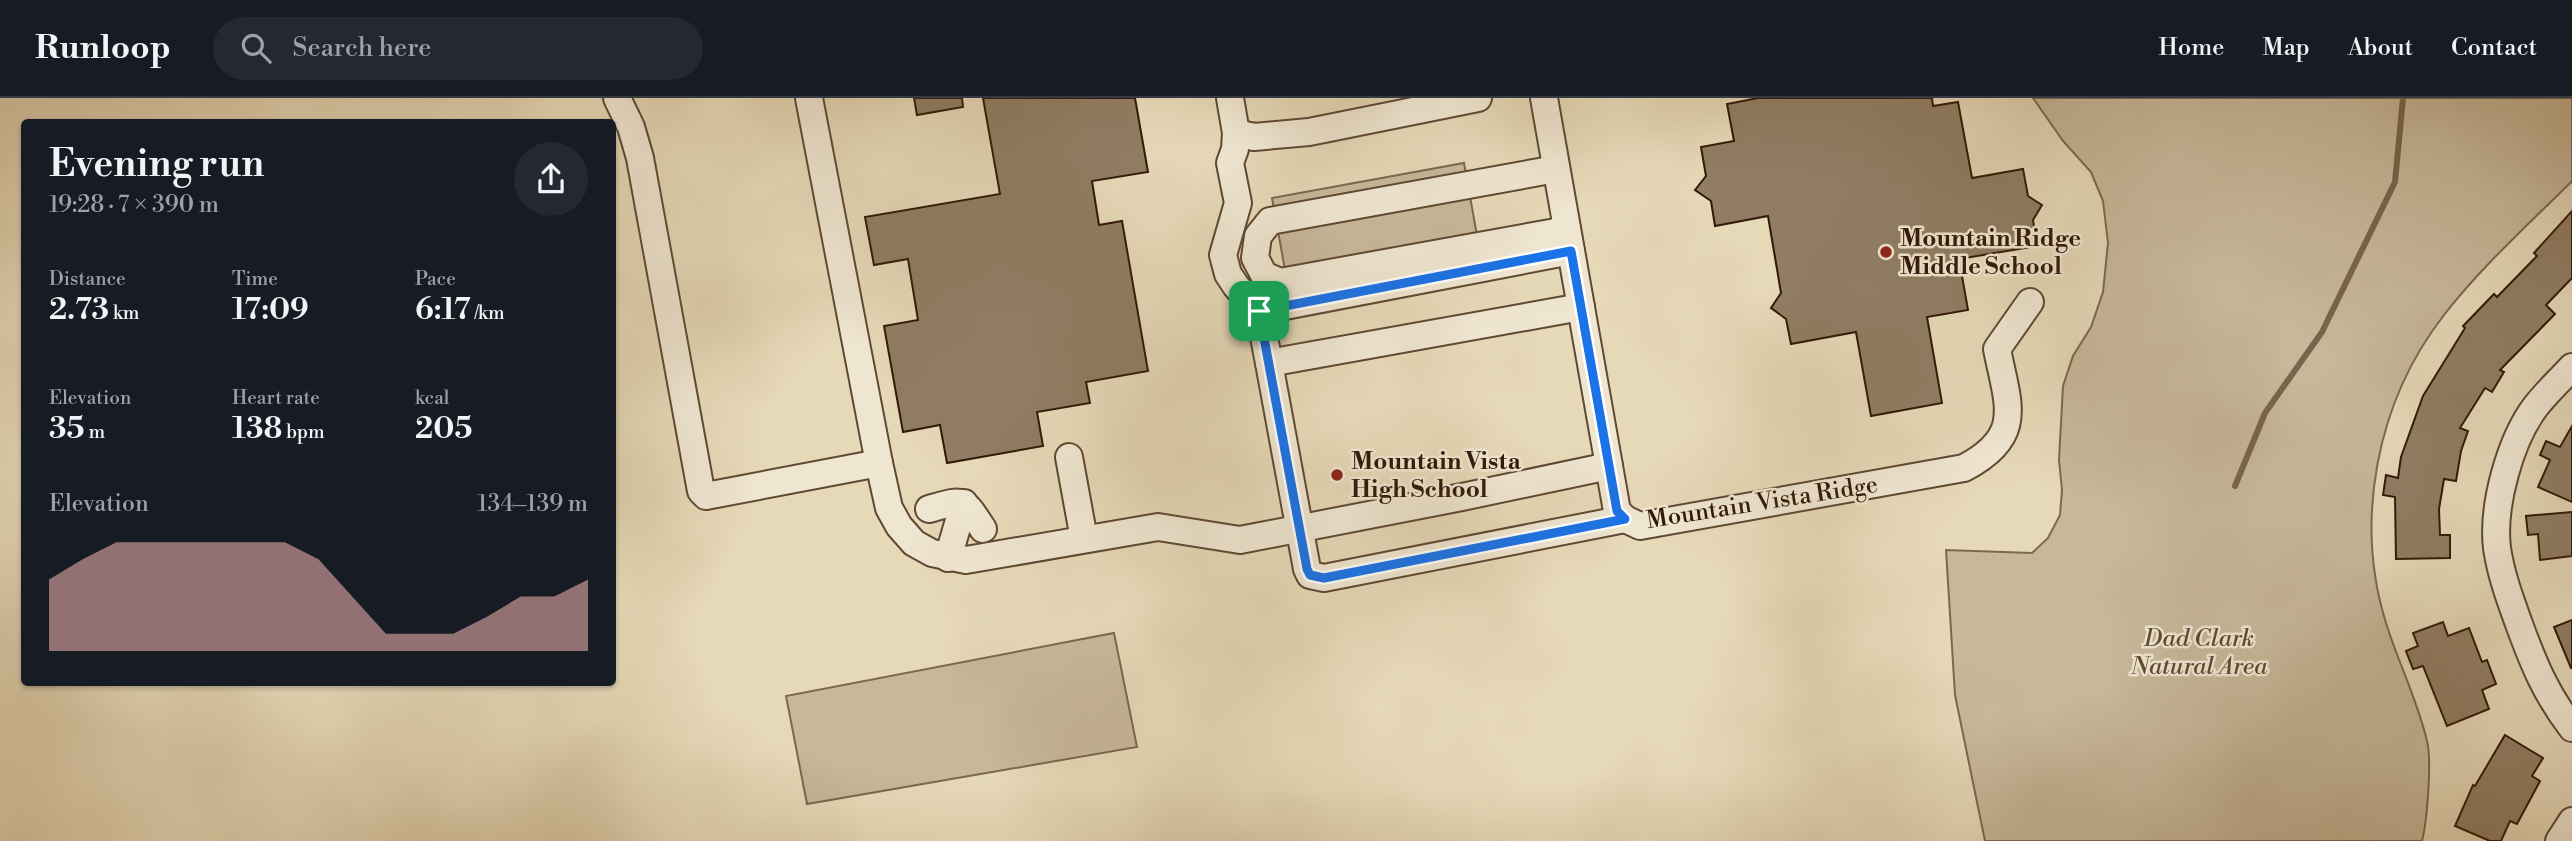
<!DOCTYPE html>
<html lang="en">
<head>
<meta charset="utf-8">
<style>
  :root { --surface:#171b24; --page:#242831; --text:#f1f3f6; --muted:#9ea1a6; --line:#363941; --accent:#c59692 }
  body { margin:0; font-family:"Libre Bodoni",serif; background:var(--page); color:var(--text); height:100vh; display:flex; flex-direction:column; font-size:26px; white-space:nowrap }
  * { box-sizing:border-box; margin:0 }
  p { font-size:23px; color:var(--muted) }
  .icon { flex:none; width:38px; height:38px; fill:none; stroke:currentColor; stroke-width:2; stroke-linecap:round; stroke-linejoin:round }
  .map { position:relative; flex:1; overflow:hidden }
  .side { position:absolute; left:21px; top:21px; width:595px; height:567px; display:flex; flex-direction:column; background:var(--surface); border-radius:7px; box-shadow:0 2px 5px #0004 }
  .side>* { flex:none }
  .pin { position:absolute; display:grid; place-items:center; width:60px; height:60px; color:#fff; margin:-30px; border-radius:14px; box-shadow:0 4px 10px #0006 }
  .round { display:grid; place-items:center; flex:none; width:74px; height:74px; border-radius:37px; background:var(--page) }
  .head { display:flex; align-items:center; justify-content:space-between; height:119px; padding:0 28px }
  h1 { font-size:38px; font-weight:600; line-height:52px }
  .stats { display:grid; grid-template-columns:repeat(3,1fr); gap:10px; height:119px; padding:7px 28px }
  .stats div { display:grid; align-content:center }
  .stats b { font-size:30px; font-weight:600 }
  .stats small { font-size:19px; font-weight:400 }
  .stats p { font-size:19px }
  .chart { height:196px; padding:14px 28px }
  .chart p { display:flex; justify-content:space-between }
  .chart svg { width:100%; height:126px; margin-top:7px; fill:var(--accent); opacity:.7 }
  header { display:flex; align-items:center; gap:42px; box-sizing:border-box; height:98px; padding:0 35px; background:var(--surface); border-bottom:2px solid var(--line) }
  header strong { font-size:33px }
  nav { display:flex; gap:38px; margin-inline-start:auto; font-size:24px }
  .search { width:490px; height:63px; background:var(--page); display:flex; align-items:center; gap:18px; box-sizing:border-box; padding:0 24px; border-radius:38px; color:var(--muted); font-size:26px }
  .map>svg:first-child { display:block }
  .green { fill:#c7b89a; stroke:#7c6850; stroke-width:2 }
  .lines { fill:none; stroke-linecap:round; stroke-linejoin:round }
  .stream { stroke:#79654d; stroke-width:6 }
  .building { fill:#907d63; stroke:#321907; stroke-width:2 }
  .minor-casing { stroke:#5f4933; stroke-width:30 }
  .minor { stroke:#efe6d1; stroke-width:26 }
  .route-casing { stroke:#fff; stroke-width:14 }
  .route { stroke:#1a73e8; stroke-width:9 }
  .poi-dot { fill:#8f2418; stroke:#efe6d1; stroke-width:2.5 }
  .labels { text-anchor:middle; stroke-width:5; stroke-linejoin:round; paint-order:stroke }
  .poi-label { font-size:24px; font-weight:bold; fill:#321907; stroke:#efe6d1; text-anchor:start }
  .street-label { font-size:24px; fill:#321907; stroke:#efe6d1 }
  .park-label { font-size:24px; font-style:italic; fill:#5f4933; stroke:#efe6d1 }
</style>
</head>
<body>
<header>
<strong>Runloop</strong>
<div class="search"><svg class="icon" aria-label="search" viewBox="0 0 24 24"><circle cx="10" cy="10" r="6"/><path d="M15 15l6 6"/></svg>Search here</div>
<nav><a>Home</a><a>Map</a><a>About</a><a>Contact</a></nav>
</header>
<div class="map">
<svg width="2572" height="743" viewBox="0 0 2572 743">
  <rect width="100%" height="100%" fill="#e6d9b8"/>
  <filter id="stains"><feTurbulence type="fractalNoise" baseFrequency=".00286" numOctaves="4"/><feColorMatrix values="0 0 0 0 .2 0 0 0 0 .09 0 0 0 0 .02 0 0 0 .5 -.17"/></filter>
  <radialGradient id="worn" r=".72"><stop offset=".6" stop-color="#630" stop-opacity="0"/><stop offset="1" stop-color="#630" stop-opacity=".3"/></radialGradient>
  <g class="green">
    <path d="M2033 0H2572V83C2529 126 2482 168 2444 217 2377 303 2353 423 2387 528 2399 566 2418 604 2427 643 2432 662 2427 724 2422 743H1985L1955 597 1946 452 2032 455 2048 440 2060 417 2062 392 2059 362 2063 288 2073 258 2091 229 2103 194 2108 145 2103 103 2091 74 2063 43Z"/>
    <polygon points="1464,65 1483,171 1291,205 1272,100"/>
    <polygon points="1114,535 1137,649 807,706 786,598"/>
  </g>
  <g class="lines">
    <polyline class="stream" points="2235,388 2265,315 2322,234 2395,84 2403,0"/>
  </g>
  <g class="building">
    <polygon points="914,0 962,0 963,9 917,17"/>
    <polygon points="983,0 1135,0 1148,74 1092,83 1099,127 1122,123 1148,273 1086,284 1090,305 1037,314 1043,348 947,365 940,327 903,334 884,228 918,222 908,161 874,167 865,119 1000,96"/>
    <polygon points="1758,0 1932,0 1933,8 1958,4 1972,80 2023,71 2028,98 2042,107 2033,122 2037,148 1959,161 1968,212 1927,219 1942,305 1871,318 1856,234 1791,246 1786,221 1771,210 1781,195 1768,118 1715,128 1711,103 1695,92 1706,78 1701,49 1734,43 1727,6"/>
    <polygon points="2572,113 2572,180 2546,207 2555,216 2500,272 2504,274 2492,294 2485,290 2460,330 2468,333 2461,353 2456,383 2444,381 2439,411 2440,437 2450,437 2450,460 2396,461 2395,399 2383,397 2386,377 2398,380 2401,359 2423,298 2465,230 2463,228 2494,196 2497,199 2537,158 2534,155"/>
    <polygon points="2572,328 2572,404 2538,389 2550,362 2540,357 2546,343 2560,349"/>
    <polygon points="2572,414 2572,458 2540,462 2538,436 2528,437 2526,418"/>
    <polygon points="2572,522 2572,570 2571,570 2554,529"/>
    <polygon points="2443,524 2448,538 2469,530 2482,564 2487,562 2496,586 2482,592 2489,611 2447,628 2423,568 2413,571 2406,553 2418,548 2413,535"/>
    <polygon points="2505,637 2543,660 2532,678 2540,683 2517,726 2510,723 2501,743 2490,743 2455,728 2473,687 2475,688"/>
  </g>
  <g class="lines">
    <g class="minor-casing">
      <g id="minor">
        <polyline points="617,0 631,29 640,60 701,393 706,398 879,365 889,410 899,428 914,445 932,455 966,462 1158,429 1240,442 1462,399 1609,368"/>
        <polyline points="809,0 879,365"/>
        <polyline points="1230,0 1236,35 1235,51 1230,65 1238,105 1223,157 1228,176 1236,188 1259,213 1269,265"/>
        <path d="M1544 0 1617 413 1625 421 1640 428 1964 370C2025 338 2008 307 1997 251L2030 204"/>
        <polyline points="1236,35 1254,39 1309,34 1478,0"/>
        <polyline points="1556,71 1270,123 1258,138 1255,160 1264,177 1280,184 1567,132"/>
        <polyline points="1581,209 1269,265 1307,471 1310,477 1324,480 1625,421"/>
        <polyline points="1259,213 1571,153"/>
        <path d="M2572 269C2560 282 2547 294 2536 308 2510 342 2492 408 2497 450 2501 477 2510 501 2519 526 2534 567 2546 596 2572 630"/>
        <polyline points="1069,359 1084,441"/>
        <path d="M929 411C965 401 962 399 983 431"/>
        <polyline points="948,460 964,405"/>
        <polyline points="2559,743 2572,723"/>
      </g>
    </g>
    <use href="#minor" class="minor"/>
  </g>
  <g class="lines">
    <g class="route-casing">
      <polygon id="route" points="1571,153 1617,413 1625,421 1324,480 1310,477 1307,471 1259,213"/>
    </g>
    <use href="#route" class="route"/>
  </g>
  <g class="poi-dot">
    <circle cx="1886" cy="154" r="7"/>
    <circle cx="1337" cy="377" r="7"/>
  </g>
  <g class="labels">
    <g class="poi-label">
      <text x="1900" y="148">Mountain Ridge<tspan x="1900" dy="28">Middle School</tspan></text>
      <text x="1351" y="371">Mountain Vista<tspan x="1351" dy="28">High School</tspan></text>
    </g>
    <g class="street-label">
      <text transform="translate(1762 404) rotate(-9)" y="8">Mountain Vista Ridge</text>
    </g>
    <g class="park-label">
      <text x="2199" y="548">Dad Clark<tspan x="2199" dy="28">Natural Area</tspan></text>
    </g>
  </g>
  <rect width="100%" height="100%" filter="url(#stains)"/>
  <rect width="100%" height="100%" fill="url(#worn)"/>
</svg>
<div class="pin" style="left:1259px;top:213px;background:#1e9e55"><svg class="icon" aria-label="arrive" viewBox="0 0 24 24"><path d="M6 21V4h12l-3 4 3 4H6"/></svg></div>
<section class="side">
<div class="head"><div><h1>Evening run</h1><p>19:28 · 7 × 390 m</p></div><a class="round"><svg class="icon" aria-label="share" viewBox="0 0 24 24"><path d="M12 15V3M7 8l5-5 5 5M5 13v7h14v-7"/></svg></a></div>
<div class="stats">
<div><p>Distance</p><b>2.73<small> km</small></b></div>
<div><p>Time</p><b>17:09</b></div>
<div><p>Pace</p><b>6:17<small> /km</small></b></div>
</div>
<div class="stats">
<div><p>Elevation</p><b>35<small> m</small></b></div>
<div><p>Heart rate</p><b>138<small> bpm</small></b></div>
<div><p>kcal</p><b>205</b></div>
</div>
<div class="chart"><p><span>Elevation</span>134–139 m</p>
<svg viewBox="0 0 160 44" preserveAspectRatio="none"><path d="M0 44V19L10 12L20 6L30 6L40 6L50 6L60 6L70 6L80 12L90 25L100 38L110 38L120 38L130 32L140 25L150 25L160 19V44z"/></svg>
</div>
</section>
</div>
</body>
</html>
